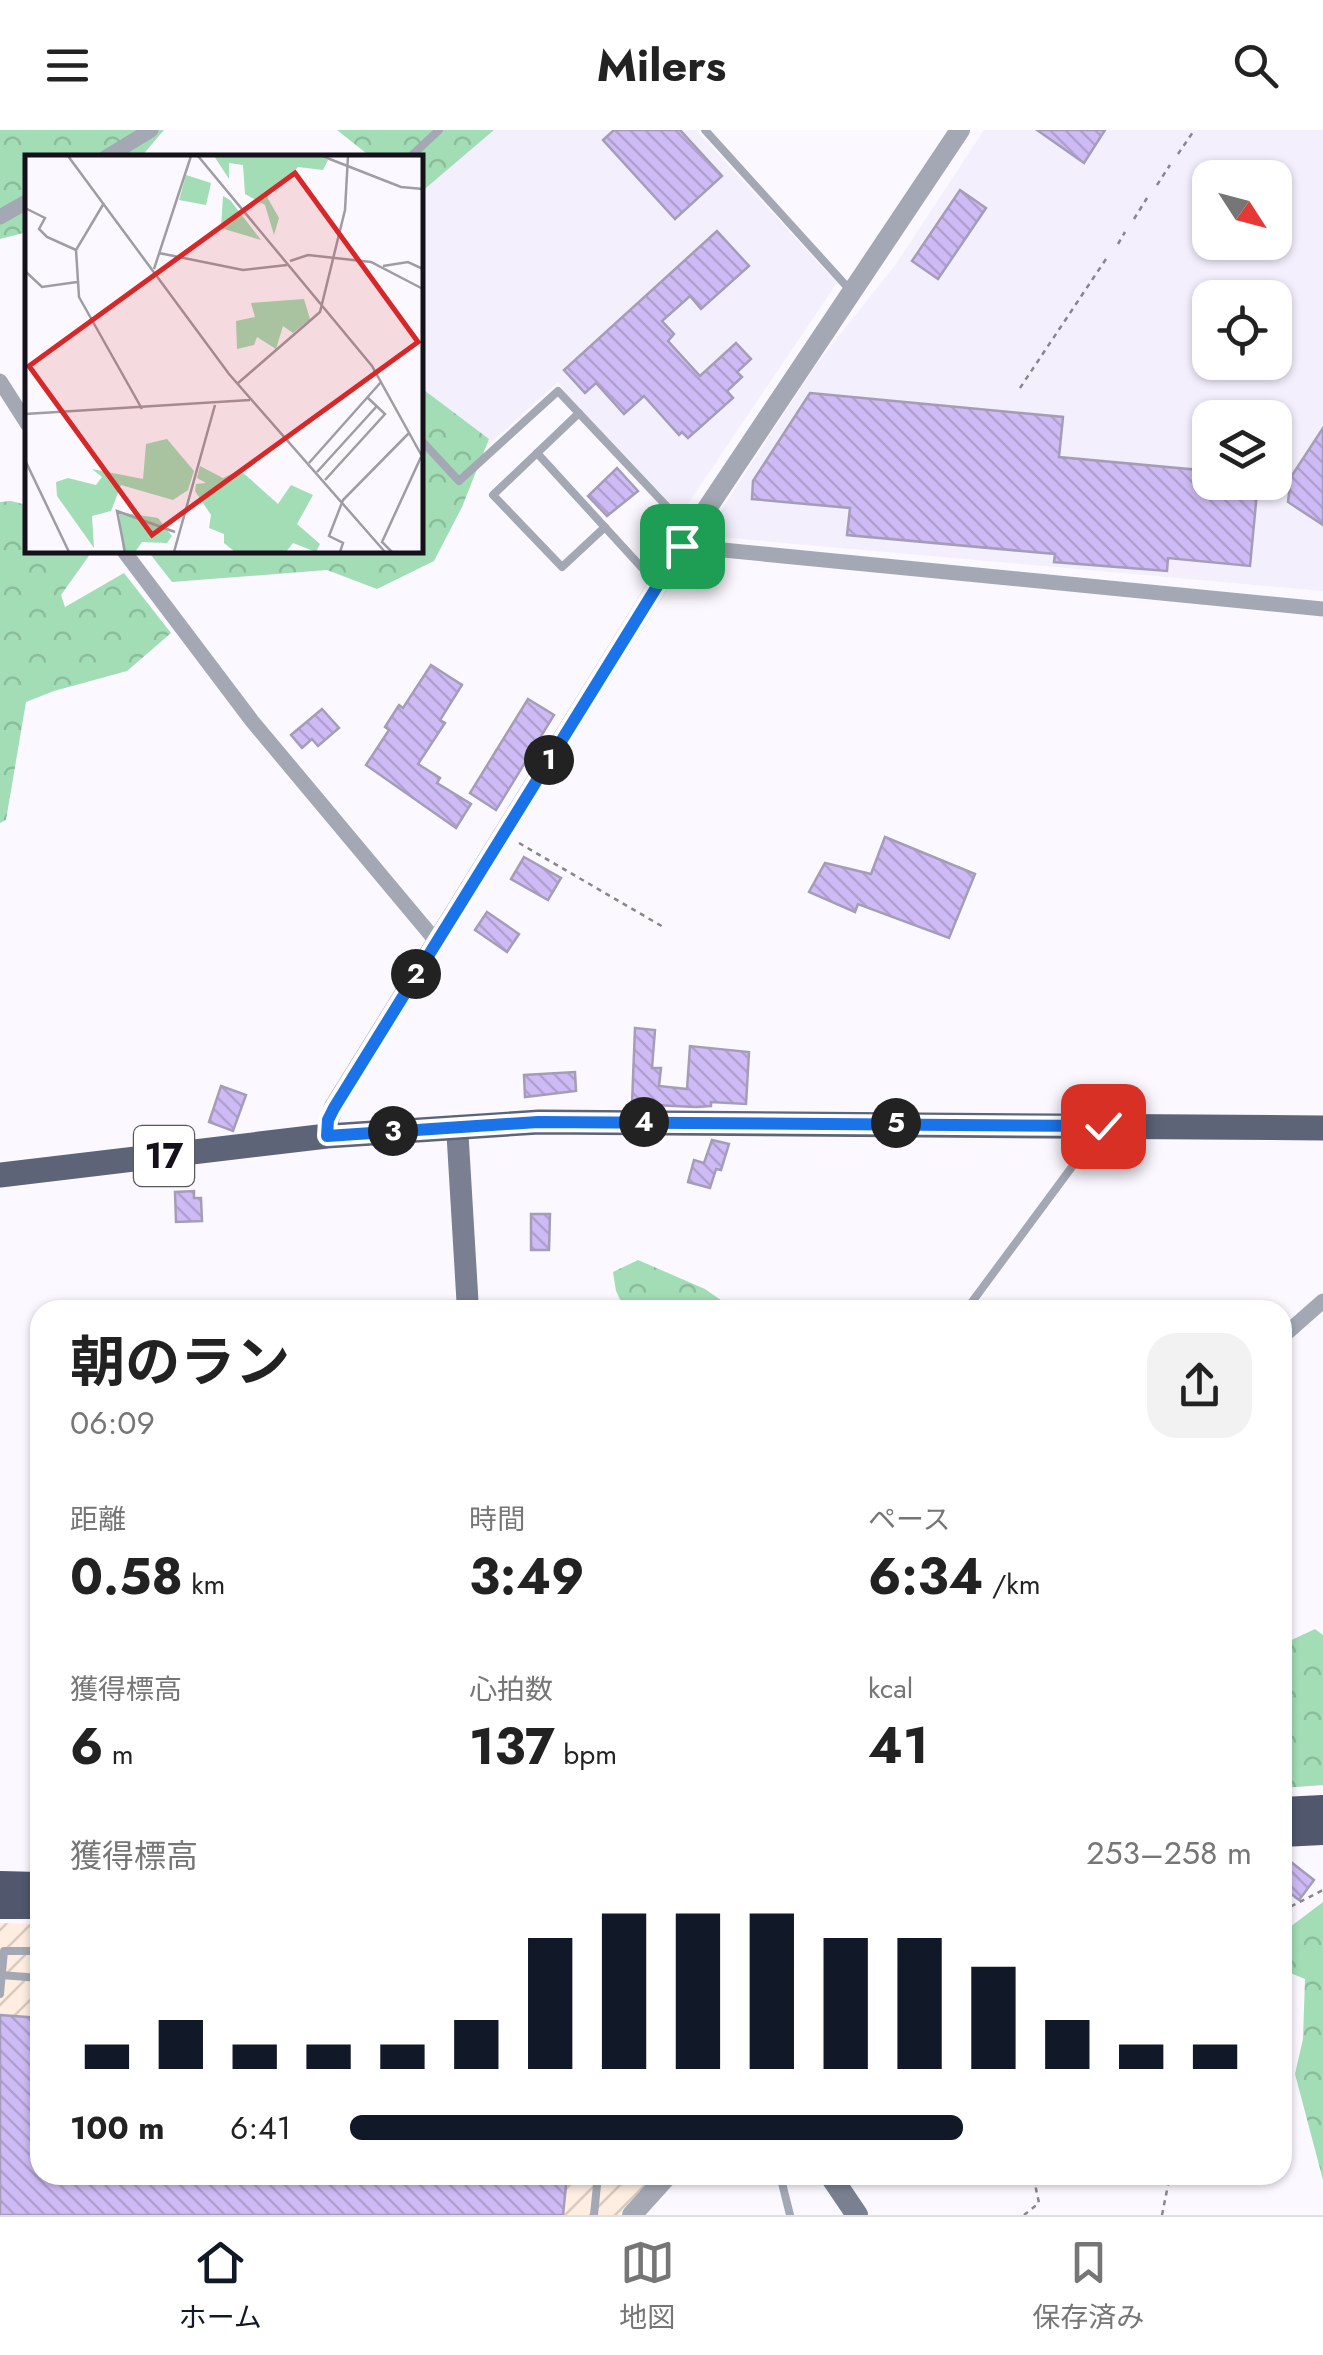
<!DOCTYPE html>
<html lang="ja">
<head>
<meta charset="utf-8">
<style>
  :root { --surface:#fff; --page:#f2f2f2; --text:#222; --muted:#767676; --line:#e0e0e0; --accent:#111827 }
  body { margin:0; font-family:Jost,"Noto Sans JP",sans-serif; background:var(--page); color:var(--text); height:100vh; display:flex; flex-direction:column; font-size:38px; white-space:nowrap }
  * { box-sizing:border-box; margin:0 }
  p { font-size:32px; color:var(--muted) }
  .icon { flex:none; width:55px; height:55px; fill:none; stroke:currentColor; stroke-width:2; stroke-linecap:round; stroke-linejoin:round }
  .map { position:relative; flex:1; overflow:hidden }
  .drawer { position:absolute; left:30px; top:1170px; width:1262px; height:885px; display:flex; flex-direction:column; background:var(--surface); border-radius:30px; box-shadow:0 2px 8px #0004 }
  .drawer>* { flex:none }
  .needle { width:65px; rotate:126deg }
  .buttons { position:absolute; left:1192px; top:30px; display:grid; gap:20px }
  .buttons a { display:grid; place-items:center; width:100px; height:100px; border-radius:20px; background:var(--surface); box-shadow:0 2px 8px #0004; font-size:50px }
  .pin { position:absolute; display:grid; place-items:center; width:85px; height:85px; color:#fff; margin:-42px; border-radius:20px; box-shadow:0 5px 15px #0006 }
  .km { position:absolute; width:50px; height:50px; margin:-25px; border-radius:50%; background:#222; color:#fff; font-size:28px; line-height:50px; text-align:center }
  .round { display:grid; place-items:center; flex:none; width:105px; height:105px; border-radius:30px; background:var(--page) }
  .overview { display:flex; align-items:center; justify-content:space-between; height:170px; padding:0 40px }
  h1 { font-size:55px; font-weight:700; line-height:75px }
  .metrics { display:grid; grid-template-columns:repeat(3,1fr); gap:15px; height:170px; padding:10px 40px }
  .metrics div { display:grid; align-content:center }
  .metrics b { font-size:50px; font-weight:700 }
  .metrics small { font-size:28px; font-weight:400 }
  .metrics p { font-size:28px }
  .chart { height:280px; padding:20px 40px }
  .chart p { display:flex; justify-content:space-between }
  .chart svg { width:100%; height:180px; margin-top:10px; stroke:var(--accent); stroke-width:6 }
  ul { padding:0 40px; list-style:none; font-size:32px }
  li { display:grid; grid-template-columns:160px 120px 1fr; align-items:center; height:75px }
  li i { height:25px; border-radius:12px; background:var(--accent) }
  header { display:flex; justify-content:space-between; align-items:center; height:130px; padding:0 40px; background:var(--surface); font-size:45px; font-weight:700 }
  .tab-bar { display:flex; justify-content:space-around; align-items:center; height:140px; border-top:2px solid var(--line); background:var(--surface); font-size:28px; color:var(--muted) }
  .tab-bar a { display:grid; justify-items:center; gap:5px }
  .tab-bar .on { color:var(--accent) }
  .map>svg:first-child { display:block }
  .built { fill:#f3effd; fill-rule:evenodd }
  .industrial { fill:url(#industrial-furrows) }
  .forest { fill:url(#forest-crowns) }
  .building { fill:url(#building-back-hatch); stroke:#a59db8; stroke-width:2.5 }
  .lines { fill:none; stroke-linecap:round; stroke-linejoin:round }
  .path { stroke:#88858d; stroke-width:2.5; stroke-dasharray:5 5; stroke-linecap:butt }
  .service { stroke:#a4a8b4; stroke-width:8 }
  .minor { stroke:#a4a8b4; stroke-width:15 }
  .tertiary { stroke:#a4a8b4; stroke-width:20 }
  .secondary { stroke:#7a8091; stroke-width:22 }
  .primary { stroke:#5d6478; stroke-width:25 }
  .trunk { stroke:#51586e; stroke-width:28 }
  .service-bridge { stroke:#a4a8b4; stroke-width:8 }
  .route-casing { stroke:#fff; stroke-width:20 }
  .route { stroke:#1a73e8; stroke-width:12 }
  .labels { text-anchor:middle; stroke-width:10; stroke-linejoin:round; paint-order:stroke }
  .shield { fill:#fff; stroke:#5a585f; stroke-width:2.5 }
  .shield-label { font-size:35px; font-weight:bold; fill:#14111b }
  .inset-road { fill:none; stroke:#9f9ca4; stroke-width:2.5 }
  .view { fill:#d62828; fill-opacity:0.15; stroke:#d62828; stroke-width:5 }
  .inset-edge { fill:none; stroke:#14111b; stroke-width:5 }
</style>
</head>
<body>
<header><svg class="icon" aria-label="menu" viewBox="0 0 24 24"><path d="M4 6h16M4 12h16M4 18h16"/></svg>Milers<svg class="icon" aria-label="search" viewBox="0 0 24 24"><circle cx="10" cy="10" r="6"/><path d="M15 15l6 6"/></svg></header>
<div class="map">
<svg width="1323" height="2085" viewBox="0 0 1323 2085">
  <defs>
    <pattern id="industrial-furrows" width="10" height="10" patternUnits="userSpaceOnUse" patternTransform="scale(2.5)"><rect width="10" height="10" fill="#feede1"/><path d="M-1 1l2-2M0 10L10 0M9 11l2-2" fill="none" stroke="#d9cac0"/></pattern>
    <pattern id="forest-crowns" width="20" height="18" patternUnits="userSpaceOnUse" patternTransform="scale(2.5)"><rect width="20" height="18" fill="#a2ddb6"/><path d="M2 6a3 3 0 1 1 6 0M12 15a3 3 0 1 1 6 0" fill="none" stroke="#8bbd9c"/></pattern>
    <pattern id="building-back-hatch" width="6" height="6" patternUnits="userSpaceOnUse" patternTransform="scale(2.5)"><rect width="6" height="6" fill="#cebbf5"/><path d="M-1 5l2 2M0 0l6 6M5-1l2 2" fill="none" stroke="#b0a0d1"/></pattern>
  </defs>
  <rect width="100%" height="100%" fill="#fbf9ff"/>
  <g class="built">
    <polygon points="446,0 696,0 837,153 681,384 579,283 558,252 461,340 420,304 420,28 416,28"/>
    <path d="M984 0H1323V461L718 407 714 391 818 232 896 134ZM1210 48H1275V112H1210ZM1210 168H1275V232H1210ZM1210 288H1275V352H1210Z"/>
  </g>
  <polygon class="industrial" points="0,1793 40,1794 40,2045 656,2045 620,2085 0,2085"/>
  <g class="forest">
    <polygon points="0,0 164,0 141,27 28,28 27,102 0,109"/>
    <polygon points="337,0 494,0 420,63 420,28 371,27"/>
    <polygon points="420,257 489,309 462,377 434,431 377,459 327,440 172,452 147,420 420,420"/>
    <polygon points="11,371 27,375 28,420 93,420 61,465 65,477 124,443 171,503 127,541 54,561 26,572 6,690 0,693 0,372"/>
    <polygon points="638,1130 705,1159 735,1180 625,1180 616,1161 613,1142"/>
    <polygon points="1315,1499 1323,1505 1323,1655 1283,1658 1283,1514"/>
    <polygon points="1323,1772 1323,2050 1295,1944 1303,1909 1305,1849 1283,1840 1282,1803"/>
  </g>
  <g class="building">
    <polygon points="614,0 680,0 722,46 675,89 603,10"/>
    <polygon points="1037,0 1105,0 1084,33"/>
    <polygon points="960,60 986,78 938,149 912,131"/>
    <polygon points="717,101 749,136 701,179 690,166 662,191 674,204 668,211 700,246 736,213 751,229 737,242 742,247 727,261 733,268 688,308 682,302 679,305 644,266 624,284 596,253 585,263 564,240"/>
    <polygon points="810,263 1063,287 1059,327 1210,341 1210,352 1258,352 1250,436 1168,428 1167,441 1054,432 1055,424 847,405 850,378 752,369 753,351"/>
    <polygon points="1323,298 1323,395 1288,372 1291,347"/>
    <polygon points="617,338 638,361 607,386 588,366"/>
    <polygon points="431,535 462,555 440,590 445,593 418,634 440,648 437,653 471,674 456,698 366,635 389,600 385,597 399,575 403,578"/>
    <polygon points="528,569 554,585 496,680 470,663"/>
    <polygon points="322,579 339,598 318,616 312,609 302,618 291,605"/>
    <polygon points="885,707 975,744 949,808 858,774 855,782 809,762 825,733 871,744"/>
    <polygon points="524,727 561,748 548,770 511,749"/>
    <polygon points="487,782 519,804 507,822 475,800"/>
    <polygon points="635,898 655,900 652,938 661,938 659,956 687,959 690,916 749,922 746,974 711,972 711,976 696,977 632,974"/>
    <polygon points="575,942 576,961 525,967 524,945"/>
    <polygon points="221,956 246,965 233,1001 209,992"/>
    <polygon points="712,1010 729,1014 721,1040 716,1039 710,1058 688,1052 694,1030 704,1033"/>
    <polygon points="194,1061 194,1068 201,1068 202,1091 176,1092 175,1062"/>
    <polygon points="531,1084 550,1084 549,1120 531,1120"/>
    <polygon points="1282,1725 1314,1750 1299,1770 1282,1757"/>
    <polygon points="0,1885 40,1888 40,2045 567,2045 563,2085 0,2085"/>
  </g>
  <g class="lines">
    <g class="path">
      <polyline points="1178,24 1193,2"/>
      <polyline points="1157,55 1170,35"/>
      <polyline points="1134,89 1147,68"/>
      <polyline points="1118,114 1125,102"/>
      <polyline points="1020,258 1106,129"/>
      <polyline points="519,713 665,798"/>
      <polyline points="1282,1781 1323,1760"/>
      <polyline points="1024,2085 1039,2073 1033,2045"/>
      <polyline points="1162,2085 1170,2045"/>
    </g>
    <g class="service">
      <polyline points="705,0 850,160"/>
      <polyline points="409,28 439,0"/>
      <polyline points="579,283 493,365 562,437 605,397"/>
      <polyline points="420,309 459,351 558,261 691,402"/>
      <polyline points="537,323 655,452"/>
      <polyline points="966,1180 1097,1003"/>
      <polyline points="0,1845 40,1848"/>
      <polyline points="780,2045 790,2085"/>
      <polyline points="594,2085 598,2045"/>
    </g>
    <g class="minor">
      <polyline points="105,28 151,0"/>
      <polyline points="0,87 28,71"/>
      <polyline points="0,251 28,295"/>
      <polyline points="682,416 1323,479"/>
      <polyline points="123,420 252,591 436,811"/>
      <polyline points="1282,1207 1323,1171"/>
    </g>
    <g class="tertiary">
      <polyline points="327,1006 329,990 334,977 682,416 960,0"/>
      <polyline points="632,2085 668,2045"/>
    </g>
    <g class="secondary">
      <polyline points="457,996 468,1180"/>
      <polyline points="830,2045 857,2085"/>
    </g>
    <polyline class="primary" points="0,1045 327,1006 539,992 1323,998"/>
    <g class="trunk">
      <polyline points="1282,1681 1323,1679"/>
      <polyline points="1282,1703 1323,1701"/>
      <polyline points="0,1755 40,1756"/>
      <polyline points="0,1775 40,1775"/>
    </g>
    <polyline class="service-bridge" points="0,1864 4,1821 40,1821"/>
  </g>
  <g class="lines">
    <g class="route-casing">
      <polyline id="route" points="682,416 334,978 328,990 327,1006 538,992 1103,996"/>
    </g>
    <use href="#route" class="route"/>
  </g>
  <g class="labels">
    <rect class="shield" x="134" y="996" width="60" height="60" rx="8"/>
    <g class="shield-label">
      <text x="164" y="1038">17</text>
    </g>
  </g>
  <g transform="translate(25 25)">
    <rect width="398" height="398" fill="#fbf9ff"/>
    <path d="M189 1H293L303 5 298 15 273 12 242 42 254 63 249 80 240 50 220 39 218 10 204 8V24ZM161 20 186 28 181 50 154 45ZM198 41 205 45 236 85 196 73ZM279 144 285 164 268 178 258 171 251 194 232 182 229 190 212 194 211 166 230 162 226 148ZM142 284 169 316 163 335 148 345 96 330 86 356 67 361 69 393 32 341 31 327 43 323 71 330 77 322 67 314 118 324 121 289ZM175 311 198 323 215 315 253 349 266 330 288 340 272 369 295 389 291 397 268 388 261 397H210L199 388V379L184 373 186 360 170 336 171 329 181 328 172 323ZM94 357 133 363 147 381 142 388 117 387 110 397H98Z" fill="#a2ddb6"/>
    <path class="inset-road" d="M43 1 204 219 360 397M173 1 347 211 398 303M297 1 376 32 398 34M79 48 51 95 54 142 117 254M0 53 20 63 14 74 22 82 51 95M134 98 218 115 262 110M265 106 283 100 346 107 398 134M358 111 383 107 398 114M129 114 166 1M0 116 17 132 52 127M212 229 295 157 320 55 323 1M0 259 225 245M0 305 44 397M284 308 356 227M292 317 352 251M300 325 360 259 343 243M100 397 92 356 150 377M149 397 190 250M315 397 318 388 304 381 318 345 384 278M367 397 357 387 396 302"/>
    <path class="view" d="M270 18 393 187 127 380 4 211Z"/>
    <rect width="398" height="398" class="inset-edge"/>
  </g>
</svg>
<div class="buttons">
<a><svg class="needle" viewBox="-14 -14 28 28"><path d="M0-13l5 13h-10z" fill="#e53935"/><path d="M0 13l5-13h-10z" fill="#767676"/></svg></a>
<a><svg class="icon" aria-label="locate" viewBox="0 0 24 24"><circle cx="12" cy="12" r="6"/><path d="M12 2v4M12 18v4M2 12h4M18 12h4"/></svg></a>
<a><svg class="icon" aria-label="layers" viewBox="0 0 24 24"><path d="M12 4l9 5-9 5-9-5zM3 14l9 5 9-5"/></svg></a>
</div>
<div class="pin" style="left:682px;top:416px;background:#1e9e55"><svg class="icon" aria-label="arrive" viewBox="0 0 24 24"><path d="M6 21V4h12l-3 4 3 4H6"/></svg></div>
<div class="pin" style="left:1103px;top:996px;background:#d93025"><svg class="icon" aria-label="check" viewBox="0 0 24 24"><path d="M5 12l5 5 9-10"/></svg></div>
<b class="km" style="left:549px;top:630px">1</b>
<b class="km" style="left:416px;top:844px">2</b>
<b class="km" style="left:393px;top:1001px">3</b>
<b class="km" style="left:644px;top:992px">4</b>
<b class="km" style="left:896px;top:993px">5</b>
<section class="drawer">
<div class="overview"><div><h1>朝のラン</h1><p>06:09</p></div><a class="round"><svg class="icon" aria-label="share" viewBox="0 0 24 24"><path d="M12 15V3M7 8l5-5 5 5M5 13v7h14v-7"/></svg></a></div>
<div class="metrics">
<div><p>距離</p><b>0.58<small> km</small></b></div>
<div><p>時間</p><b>3:49</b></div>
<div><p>ペース</p><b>6:34<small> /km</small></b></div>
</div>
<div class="metrics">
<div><p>獲得標高</p><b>6<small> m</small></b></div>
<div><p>心拍数</p><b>137<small> bpm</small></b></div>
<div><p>kcal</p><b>41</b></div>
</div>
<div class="chart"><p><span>獲得標高</span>253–258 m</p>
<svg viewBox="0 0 160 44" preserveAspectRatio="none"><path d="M5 44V38M15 44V32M25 44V38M35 44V38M45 44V38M55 44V32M65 44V12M75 44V6M85 44V6M95 44V6M105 44V12M115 44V12M125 44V19M135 44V32M145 44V38M155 44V38"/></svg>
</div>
<ul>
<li><b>100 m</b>6:41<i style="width:68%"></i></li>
</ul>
</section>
</div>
<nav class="tab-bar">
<a class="on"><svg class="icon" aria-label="home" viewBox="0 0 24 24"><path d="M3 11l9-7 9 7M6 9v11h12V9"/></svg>ホーム</a>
<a><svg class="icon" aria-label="map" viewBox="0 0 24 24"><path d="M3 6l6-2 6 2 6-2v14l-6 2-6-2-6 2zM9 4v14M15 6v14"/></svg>地図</a>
<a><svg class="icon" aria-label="saved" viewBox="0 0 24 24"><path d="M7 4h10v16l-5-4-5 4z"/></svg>保存済み</a>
</nav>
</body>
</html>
